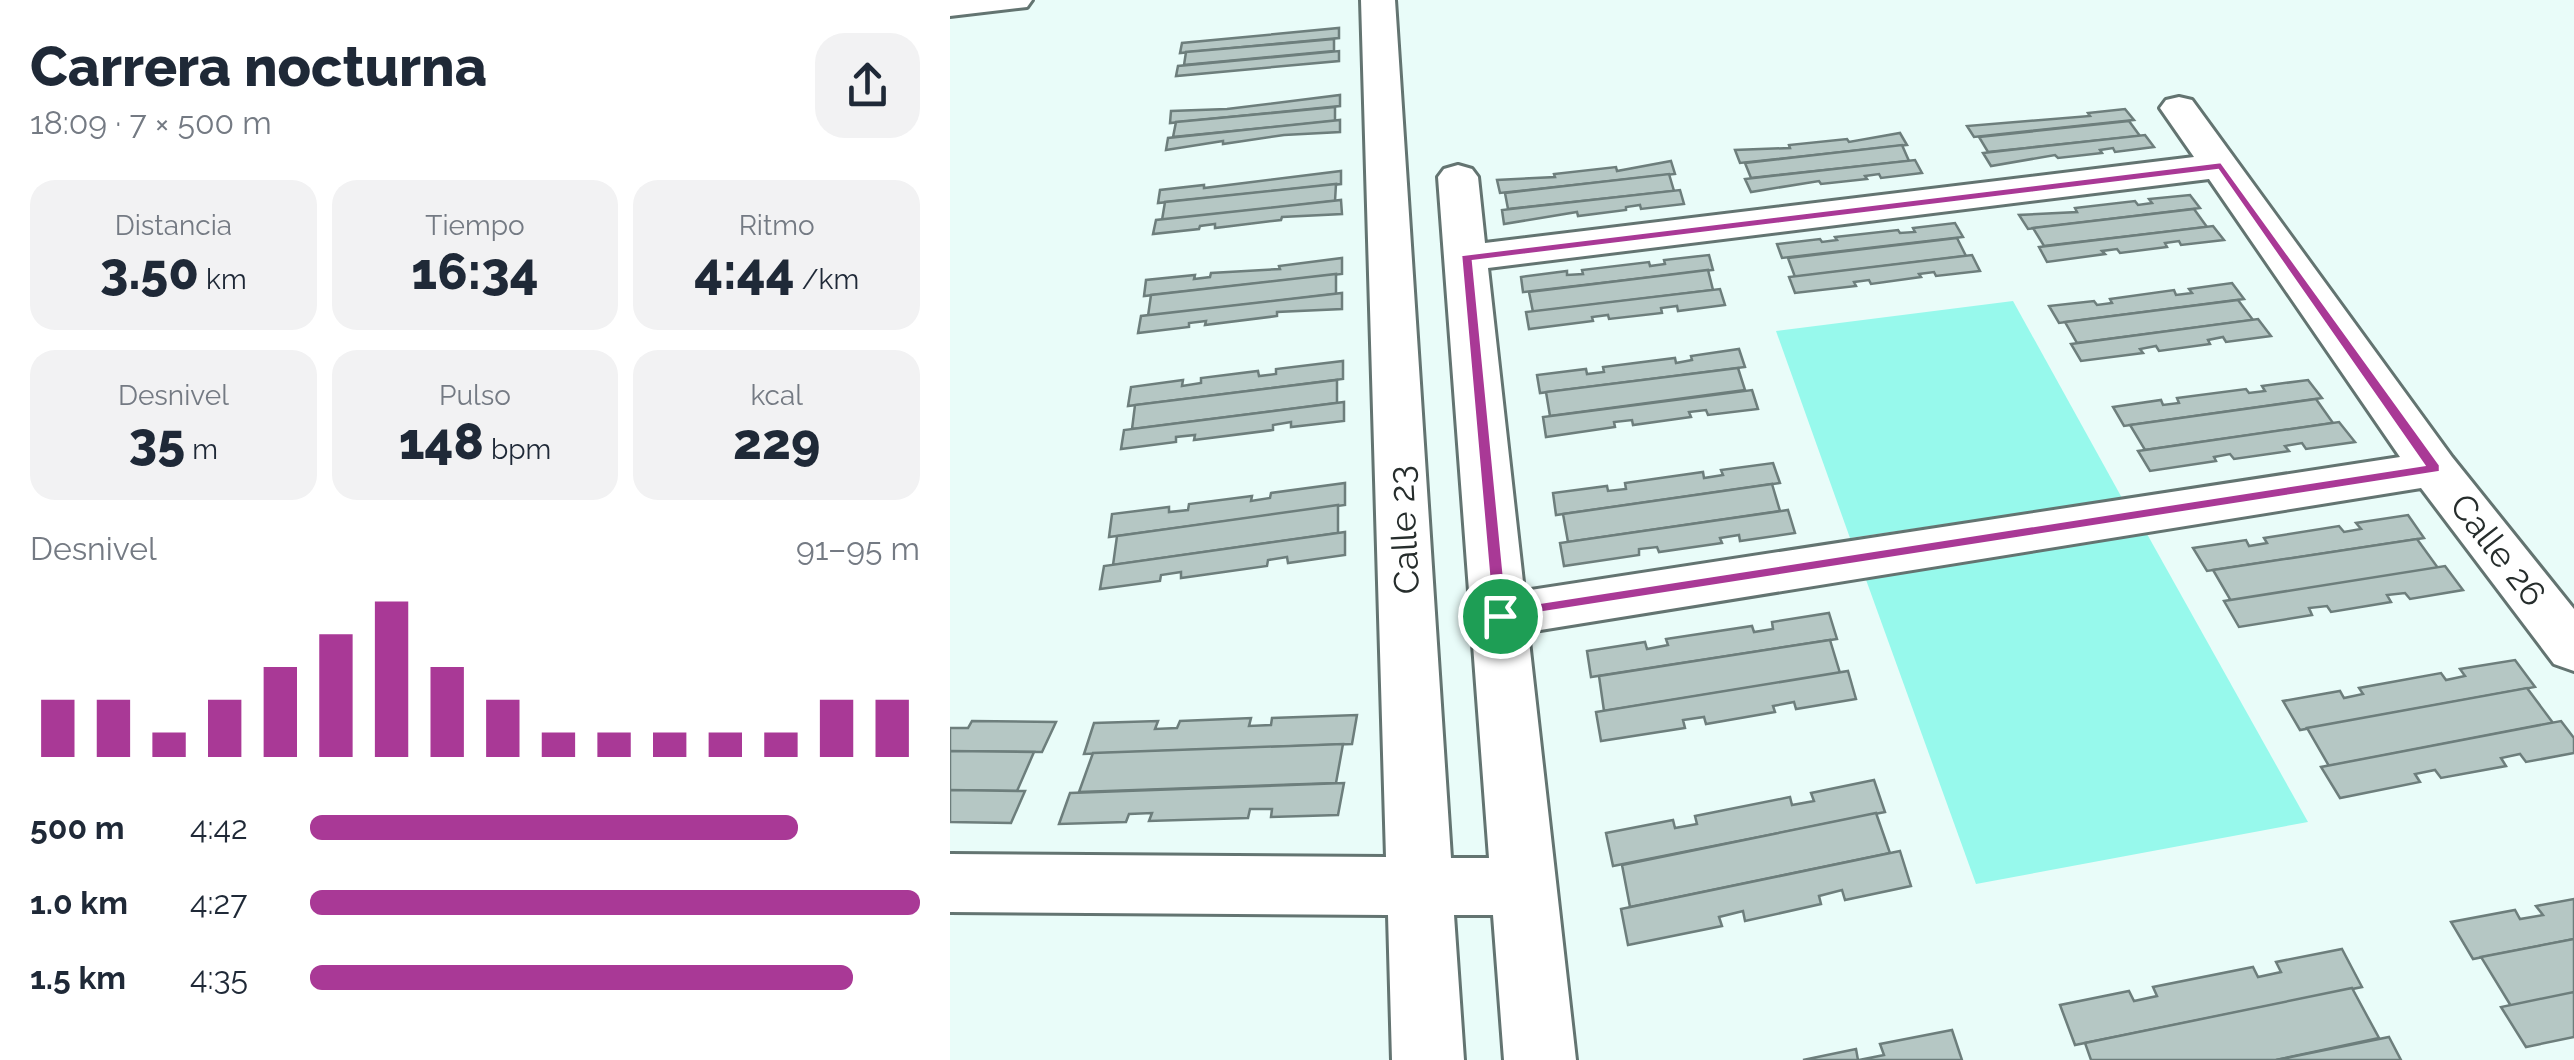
<!DOCTYPE html>
<html lang="es">
<head>
<meta charset="utf-8">
<style>
  :root { --surface:#fff; --page:#f2f2f3; --text:#1f2937; --muted:#747a83; --accent:#a93996 }
  body { margin:0; font-family:Raleway,sans-serif; background:var(--page); color:var(--text); height:100vh; display:flex; flex-direction:column; font-size:38px; white-space:nowrap }
  * { box-sizing:border-box; margin:0 }
  p { font-size:32px; color:var(--muted) }
  .icon { flex:none; width:55px; height:55px; fill:none; stroke:currentColor; stroke-width:2; stroke-linecap:round; stroke-linejoin:round }
  .map { position:relative; flex:1; overflow:hidden }
  .details { display:flex; flex-direction:column; background:var(--surface); width:950px }
  .details>* { flex:none }
  .pin { position:absolute; display:grid; place-items:center; width:85px; height:85px; color:#fff; margin:-42px; border:5px solid #fff; border-radius:50%; box-shadow:0 2px 10px #0007 }
  .round { display:grid; place-items:center; flex:none; width:105px; height:105px; border-radius:30px; background:var(--page) }
  .summary { display:flex; align-items:center; justify-content:space-between; height:170px; padding:0 30px }
  h1 { font-size:55px; font-weight:800; line-height:75px }
  .figures { display:grid; grid-template-columns:repeat(3,1fr); gap:15px; height:170px; padding:10px 30px }
  .figures div { display:grid; align-content:center; border-radius:25px; background:var(--page); text-align:center }
  .figures b { font-size:50px; font-weight:800 }
  .figures small { font-size:28px; font-weight:400 }
  .figures p { font-size:28px }
  .chart { height:280px; padding:20px 30px }
  .chart p { display:flex; justify-content:space-between }
  .chart svg { width:100%; height:180px; margin-top:10px; stroke:var(--accent); stroke-width:6 }
  ul { padding:0 30px; list-style:none; font-size:32px }
  li { display:grid; grid-template-columns:160px 120px 1fr; align-items:center; height:75px }
  li i { height:25px; border-radius:12px; background:var(--accent) }
  main { display:flex; flex:1; min-height:0 }
  .map>svg:first-child { display:block }
  .green { fill:#97f9ec }
  .building { fill:#b5c7c4; stroke:#6d7e7c; stroke-width:2.5 }
  .lines { fill:none; stroke-linecap:round; stroke-linejoin:round }
  .minor-casing { stroke:#637471; stroke-width:6 }
  .minor { fill:#fff; fill-rule:evenodd }
  .route { fill:#a93996; stroke:#fff; stroke-width:2.5; fill-rule:evenodd }
  .labels { text-anchor:middle; stroke-width:9; stroke-linejoin:round; paint-order:stroke }
  .street-label { font-size:35px; fill:#262d2c; stroke:#fff }
</style>
</head>
<body>
<main>
<section class="details">
<div class="summary"><div><h1>Carrera nocturna</h1><p>18:09 · 7 × 500 m</p></div><a class="round"><svg class="icon" aria-label="share" viewBox="0 0 24 24"><path d="M12 15V3M7 8l5-5 5 5M5 13v7h14v-7"/></svg></a></div>
<div class="figures">
<div><p>Distancia</p><b>3.50<small> km</small></b></div>
<div><p>Tiempo</p><b>16:34</b></div>
<div><p>Ritmo</p><b>4:44<small> /km</small></b></div>
</div>
<div class="figures">
<div><p>Desnivel</p><b>35<small> m</small></b></div>
<div><p>Pulso</p><b>148<small> bpm</small></b></div>
<div><p>kcal</p><b>229</b></div>
</div>
<div class="chart"><p><span>Desnivel</span>91–95 m</p>
<svg viewBox="0 0 160 44" preserveAspectRatio="none"><path d="M5 44V30M15 44V30M25 44V38M35 44V30M45 44V22M55 44V14M65 44V6M75 44V22M85 44V30M95 44V38M105 44V38M115 44V38M125 44V38M135 44V38M145 44V30M155 44V30"/></svg>
</div>
<ul>
<li><b>500 m</b>4:42<i style="width:80%"></i></li>
<li><b>1.0 km</b>4:27<i style="width:100%"></i></li>
<li><b>1.5 km</b>4:35<i style="width:89%"></i></li>
</ul>
</section>
<div class="map">
<svg width="1624" height="1060" viewBox="0 0 1624 1060">
  <rect width="100%" height="100%" fill="#e9fcf9"/>
  <g class="green">
    <polygon points="1063,301 1172,498 900,538 826,331"/>
    <polygon points="1197,534 1358,822 1026,884 915,577"/>
  </g>
  <g class="building">
    <polygon points="389,28 389,38 230,53 232,43"/>
    <polygon points="384,39 384,51 234,65 236,52"/>
    <polygon points="389,51 389,61 226,76 228,66"/>
    <polygon points="390,95 390,106 220,123 221,111 277,109"/>
    <polygon points="385,107 385,121 223,137 226,122"/>
    <polygon points="1175,109 1184,120 1024,137 1017,126 1140,116 1138,113"/>
    <polygon points="390,120 390,132 334,135 273,144 273,141 216,150 218,138"/>
    <polygon points="1179,121 1190,136 1038,152 1029,137"/>
    <polygon points="950,133 957,145 790,163 785,150 840,148 839,145 897,139 899,142"/>
    <polygon points="1195,135 1204,147 1165,152 1163,148 1150,150 1152,153 1108,158 1105,155 1041,166 1033,153"/>
    <polygon points="952,145 959,161 801,178 795,163"/>
    <polygon points="965,160 972,173 931,178 929,174 915,176 917,179 871,184 869,181 801,192 795,179"/>
    <polygon points="721,161 725,174 550,193 547,180 605,177 604,174 666,167 667,171"/>
    <polygon points="391,171 391,184 208,203 210,190 254,185 254,188"/>
    <polygon points="719,174 724,191 558,209 555,193"/>
    <polygon points="386,184 385,201 212,220 215,202"/>
    <polygon points="730,190 734,204 691,209 690,205 676,207 676,210 628,216 627,212 554,224 552,210"/>
    <polygon points="1240,195 1250,208 1078,229 1069,215 1127,212 1125,208 1185,201 1188,205 1202,203 1199,199"/>
    <polygon points="391,200 392,214 332,217 331,220 265,228 265,224 250,226 249,229 203,234 206,220"/>
    <polygon points="1244,209 1257,227 1094,246 1083,228"/>
    <polygon points="1005,223 1013,237 832,258 827,244 870,239 872,242 887,240 885,237 948,230 950,233 965,232 963,228"/>
    <polygon points="1263,226 1274,240 1231,245 1229,241 1215,243 1217,247 1170,253 1167,249 1152,251 1155,254 1097,262 1089,247"/>
    <polygon points="1007,238 1016,256 845,277 838,258"/>
    <polygon points="759,255 763,270 573,292 571,277 617,271 617,275 633,274 632,270 699,262 700,266 715,264 714,260"/>
    <polygon points="1022,255 1030,271 986,276 984,272 969,274 971,277 921,284 919,280 904,282 906,286 845,293 839,277"/>
    <polygon points="392,258 392,274 194,296 196,280 245,275 244,279 260,277 261,273 330,269 329,266"/>
    <polygon points="758,270 763,290 583,312 579,292"/>
    <polygon points="386,274 386,294 198,316 201,295"/>
    <polygon points="1282,283 1294,299 1109,323 1099,306 1144,301 1147,305 1162,303 1160,299 1224,290 1226,295 1242,293 1239,289"/>
    <polygon points="770,289 775,305 728,311 727,306 711,308 712,313 659,319 658,315 642,317 643,321 579,329 576,312"/>
    <polygon points="392,293 392,309 327,312 327,316 255,325 256,321 239,323 239,327 188,333 191,316"/>
    <polygon points="1288,300 1303,320 1127,343 1115,322"/>
    <polygon points="1308,319 1321,336 1276,342 1273,337 1258,340 1260,344 1209,351 1206,346 1190,349 1193,353 1131,361 1121,344"/>
    <polygon points="789,349 795,367 590,393 587,375 636,369 637,374 654,372 653,367 725,358 726,363 742,360 741,356"/>
    <polygon points="393,361 393,379 178,406 181,387 233,380 232,386 251,383 251,378 308,371 309,376 326,374 326,369"/>
    <polygon points="788,368 795,390 600,416 596,392"/>
    <polygon points="387,380 387,403 182,429 185,405"/>
    <polygon points="1358,380 1372,398 1174,426 1163,407 1211,400 1213,405 1229,403 1227,398 1296,389 1299,393 1315,391 1312,386"/>
    <polygon points="802,390 808,409 758,415 756,410 739,412 741,417 683,425 682,420 664,422 665,427 596,437 593,417"/>
    <polygon points="1366,399 1383,423 1195,450 1180,425"/>
    <polygon points="394,402 394,421 341,427 341,422 323,425 323,430 244,440 245,435 226,437 226,442 171,449 174,430"/>
    <polygon points="1389,422 1405,442 1356,449 1352,443 1335,446 1339,451 1284,459 1280,454 1264,457 1266,461 1200,471 1188,451"/>
    <polygon points="823,463 830,483 606,515 603,493 657,486 658,491 676,489 675,483 753,472 754,478 773,475 771,470"/>
    <polygon points="395,483 395,505 159,537 162,514 219,507 219,512 238,510 239,504 302,496 301,501 320,498 321,493"/>
    <polygon points="822,484 830,511 618,542 613,514"/>
    <polygon points="388,505 388,533 163,565 167,536"/>
    <polygon points="838,510 845,533 790,541 789,535 770,538 772,543 709,552 707,547 689,549 689,555 614,566 610,543"/>
    <polygon points="1458,515 1474,538 1257,571 1243,548 1296,540 1299,546 1317,543 1314,538 1389,526 1394,532 1411,529 1406,523"/>
    <polygon points="395,532 395,555 338,563 337,557 318,560 317,566 231,578 231,572 211,575 210,581 150,589 154,566"/>
    <polygon points="1467,539 1488,568 1281,601 1263,570"/>
    <polygon points="1495,566 1513,590 1460,599 1455,593 1437,595 1441,602 1381,612 1377,606 1359,608 1362,615 1289,627 1274,601"/>
    <polygon points="879,613 887,639 641,677 637,651 695,642 697,649 718,645 716,639 802,626 804,632 823,629 822,622"/>
    <polygon points="880,640 890,673 654,711 649,676"/>
    <polygon points="1565,660 1585,687 1350,730 1333,701 1390,691 1394,698 1413,694 1409,688 1491,673 1496,680 1515,676 1510,669"/>
    <polygon points="898,671 906,699 846,709 844,702 823,706 825,712 756,724 754,717 733,720 735,728 651,741 646,712"/>
    <polygon points="1577,688 1603,723 1379,766 1357,728"/>
    <polygon points="407,715 402,744 134,754 144,723 208,721 205,729 227,728 230,721 301,718 299,726 321,725 322,718"/>
    <polygon points="22,721 106,722 92,752 0,751 0,728 18,728"/>
    <polygon points="1611,721 1624,738 1624,753 1576,762 1570,754 1551,758 1556,766 1491,778 1485,770 1465,774 1470,782 1390,798 1371,767"/>
    <polygon points="393,744 386,783 129,792 143,753"/>
    <polygon points="0,751 84,752 67,791 0,790"/>
    <polygon points="924,780 935,812 663,866 656,833 723,820 725,828 747,824 745,816 840,797 842,805 864,801 861,793"/>
    <polygon points="394,783 388,815 321,817 322,809 300,809 298,818 199,821 202,813 179,814 176,822 109,824 120,793"/>
    <polygon points="0,790 75,791 61,823 0,822"/>
    <polygon points="926,813 940,853 680,907 672,865"/>
    <polygon points="950,851 961,886 895,900 892,890 869,896 871,904 795,921 793,911 769,917 772,926 678,945 671,909"/>
    <polygon points="1624,899 1624,939 1523,959 1501,922 1565,910 1570,919 1593,915 1586,906"/>
    <polygon points="1624,939 1624,993 1561,1006 1531,957"/>
    <polygon points="1392,949 1412,987 1125,1045 1110,1005 1179,991 1184,1001 1207,996 1203,987 1303,967 1308,977 1331,972 1326,962"/>
    <polygon points="1402,988 1429,1038 1326,1060 1141,1060 1135,1043"/>
    <polygon points="1624,992 1624,1037 1576,1047 1551,1007"/>
    <polygon points="1002,1030 1012,1060 909,1060 934,1055 930,1044"/>
    <polygon points="1439,1037 1451,1060 1326,1060"/>
    <polygon points="906,1049 908,1060 853,1060"/>
  </g>
  <g class="lines">
    <g class="minor-casing">
      <g id="minor">
        <polygon points="0,0 82,0 77,7 0,16"/>
        <path d="M411 0H445L501 858H539L488 177 494 169 508 165 522 169 528 177 535 243 1244 157 1210 108 1216 100 1229 97 1242 100 1502 457 1624 609V671L1604 664 1471 488 578 632 626 1060H554L543 915H504L514 1060H442L438 915 0 912V854L436 857ZM1259 179 1450 457 574 591 538 268Z"/>
      </g>
    </g>
    <use href="#minor" class="minor"/>
  </g>
  <path class="route" d="M1271 162 1490 465V472L543 620 511 255ZM1268 170 1474 465 557 608 523 261Z"/>
  <g class="labels">
    <g class="street-label">
      <text transform="translate(454 530) rotate(-93)" y="12">Calle 23</text>
      <text transform="translate(1548 550) rotate(52)" y="12">Calle 26</text>
    </g>
  </g>
</svg>
<div class="pin" style="left:550px;top:616px;background:#1e9e55"><svg class="icon" aria-label="arrive" viewBox="0 0 24 24"><path d="M6 21V4h12l-3 4 3 4H6"/></svg></div>
</div>
</main>
</body>
</html>
